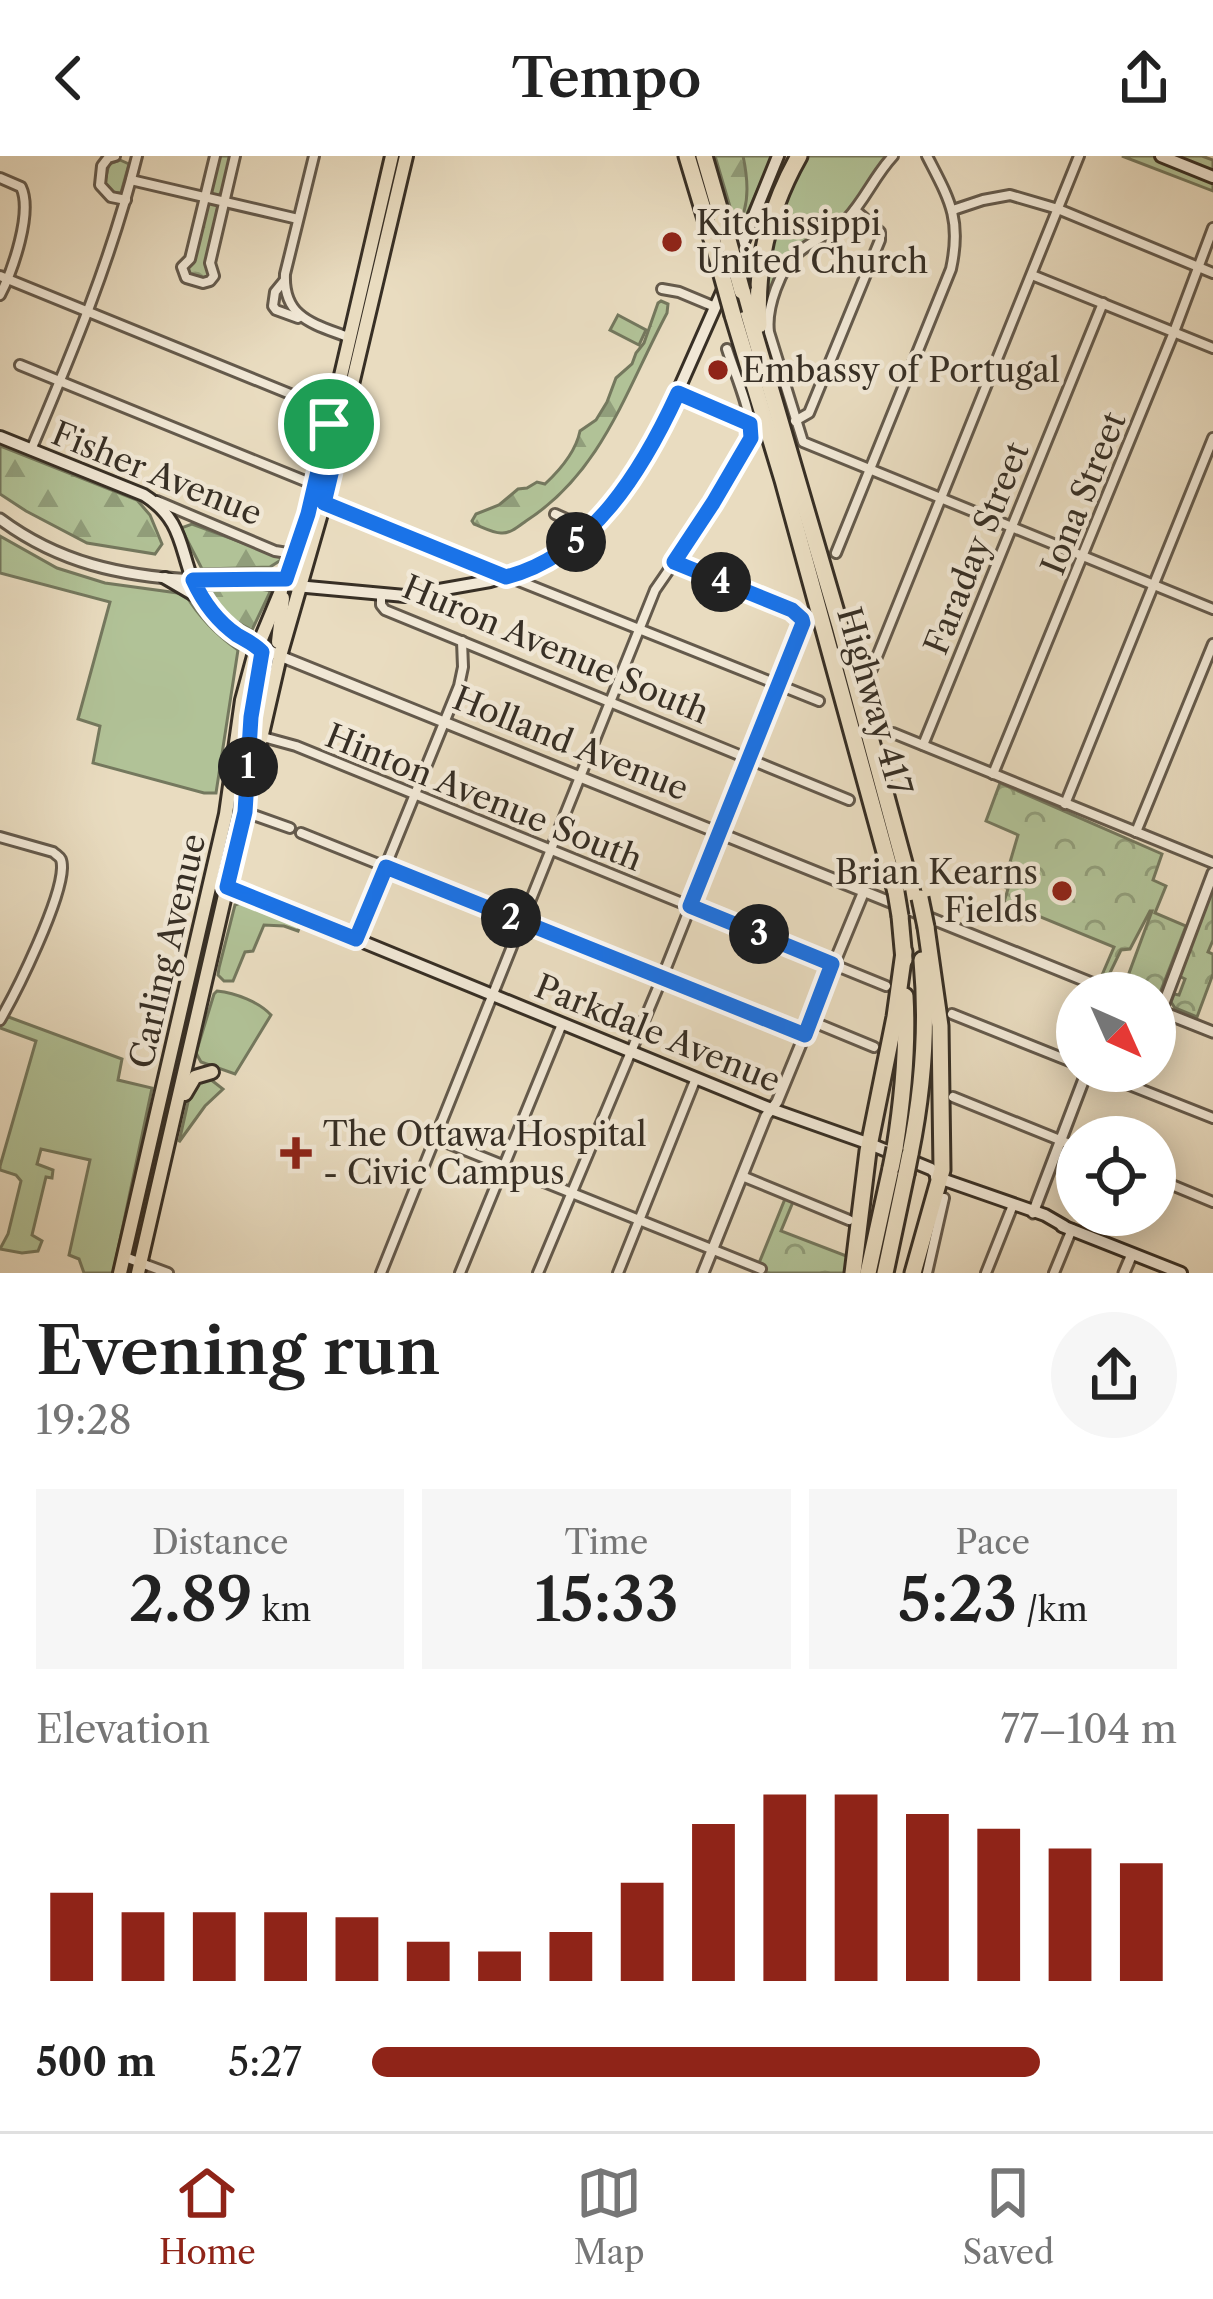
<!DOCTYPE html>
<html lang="en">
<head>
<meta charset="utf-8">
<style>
  :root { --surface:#fff; --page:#f6f6f6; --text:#222; --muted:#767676; --line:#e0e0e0; --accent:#8f2418 }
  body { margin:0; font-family:"Libre Caslon Text",serif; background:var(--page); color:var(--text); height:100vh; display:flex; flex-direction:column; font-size:45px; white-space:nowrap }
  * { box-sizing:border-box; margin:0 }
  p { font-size:39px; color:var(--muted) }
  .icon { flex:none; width:66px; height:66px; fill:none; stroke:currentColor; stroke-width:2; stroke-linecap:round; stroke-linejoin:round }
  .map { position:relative; height:1117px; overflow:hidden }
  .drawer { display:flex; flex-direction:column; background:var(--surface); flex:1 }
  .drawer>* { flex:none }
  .needle { width:78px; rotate:135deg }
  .tools { position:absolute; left:1056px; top:816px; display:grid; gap:24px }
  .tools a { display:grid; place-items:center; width:120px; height:120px; border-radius:50%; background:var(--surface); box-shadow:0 6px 30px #0003; font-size:60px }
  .pin { position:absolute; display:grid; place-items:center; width:102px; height:102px; color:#fff; margin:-51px; border:6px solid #fff; border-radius:50%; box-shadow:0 3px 12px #0007 }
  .km { position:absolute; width:60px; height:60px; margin:-30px; border-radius:50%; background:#222; color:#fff; font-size:33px; line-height:60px; text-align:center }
  .round { display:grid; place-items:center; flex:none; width:126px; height:126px; border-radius:63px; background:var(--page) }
  .summary { display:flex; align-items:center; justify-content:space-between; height:204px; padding:0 36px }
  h1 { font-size:66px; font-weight:600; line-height:90px }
  .metrics { display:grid; grid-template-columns:repeat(3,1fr); gap:18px; height:204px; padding:12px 36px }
  .metrics div { display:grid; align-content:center; border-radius:0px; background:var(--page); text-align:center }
  .metrics b { font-size:60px; font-weight:600 }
  .metrics small { font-size:33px; font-weight:400 }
  .metrics p { font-size:33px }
  .chart { height:336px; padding:24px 36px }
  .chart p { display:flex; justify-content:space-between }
  .chart svg { width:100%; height:216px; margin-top:12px; stroke:var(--accent); stroke-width:6 }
  ul { padding:0 36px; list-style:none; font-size:39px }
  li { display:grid; grid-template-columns:192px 144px 1fr; align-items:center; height:90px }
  li i { height:30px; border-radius:15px; background:var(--accent) }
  header { display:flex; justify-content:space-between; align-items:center; height:156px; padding:0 36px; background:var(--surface); font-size:54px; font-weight:600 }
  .tabs { display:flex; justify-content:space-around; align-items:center; height:168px; border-top:3px solid var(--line); background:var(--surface); font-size:33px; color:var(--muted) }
  .tabs a { display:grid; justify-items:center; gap:6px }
  .tabs .active { color:var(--accent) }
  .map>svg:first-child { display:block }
  .green { fill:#b1c297; stroke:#74785e; stroke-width:3 }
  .forest { fill:url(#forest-firs); stroke:#74785e; stroke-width:3 }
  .park { fill:url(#park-crowns); stroke:#74785e; stroke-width:3 }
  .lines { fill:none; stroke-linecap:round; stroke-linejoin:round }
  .minor-casing { stroke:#645a4c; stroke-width:14 }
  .tertiary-casing { stroke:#645a4c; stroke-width:15 }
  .secondary-casing { stroke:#372f25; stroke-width:16 }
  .primary-casing { stroke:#372f25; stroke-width:18 }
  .motorway-casing { stroke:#372f25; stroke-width:21 }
  .minor { stroke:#f1e8d6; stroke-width:8 }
  .tertiary { stroke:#f1e8d6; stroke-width:9 }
  .secondary { stroke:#f1e8d6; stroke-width:10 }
  .primary { stroke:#e9dcc0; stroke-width:12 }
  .motorway { stroke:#e9dcc0; stroke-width:15 }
  .motorway-bridge-casing { stroke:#372f25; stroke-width:21; stroke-linecap:butt }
  .motorway-bridge { stroke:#e9dcc0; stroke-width:15 }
  .route-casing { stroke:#fff; stroke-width:24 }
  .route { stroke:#1a73e8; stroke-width:15 }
  .poi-dot { fill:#8f2418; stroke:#f1e8d6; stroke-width:4.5 }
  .labels { text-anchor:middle; stroke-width:9; stroke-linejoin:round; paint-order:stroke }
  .poi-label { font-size:33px; fill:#372f25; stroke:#f1e8d6; text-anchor:start }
  .street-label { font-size:33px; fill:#372f25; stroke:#f1e8d6 }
</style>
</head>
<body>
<header><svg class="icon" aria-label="back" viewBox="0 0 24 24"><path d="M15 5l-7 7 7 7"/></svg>Tempo<svg class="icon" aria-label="share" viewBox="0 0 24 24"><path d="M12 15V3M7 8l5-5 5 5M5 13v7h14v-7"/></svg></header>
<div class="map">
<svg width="1213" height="1117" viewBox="0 0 1213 1117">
  <defs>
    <pattern id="forest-firs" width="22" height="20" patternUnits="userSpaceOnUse" patternTransform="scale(3)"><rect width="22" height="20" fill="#b1c297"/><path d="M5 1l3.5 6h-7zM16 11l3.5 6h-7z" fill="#919e7b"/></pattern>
    <pattern id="park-crowns" width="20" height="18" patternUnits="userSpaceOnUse" patternTransform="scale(3)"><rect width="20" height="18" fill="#b1c297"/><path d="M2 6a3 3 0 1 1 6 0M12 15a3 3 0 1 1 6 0" fill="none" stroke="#919e7b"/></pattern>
  </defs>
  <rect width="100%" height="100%" fill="#e9dcc0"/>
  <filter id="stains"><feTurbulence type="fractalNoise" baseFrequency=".00167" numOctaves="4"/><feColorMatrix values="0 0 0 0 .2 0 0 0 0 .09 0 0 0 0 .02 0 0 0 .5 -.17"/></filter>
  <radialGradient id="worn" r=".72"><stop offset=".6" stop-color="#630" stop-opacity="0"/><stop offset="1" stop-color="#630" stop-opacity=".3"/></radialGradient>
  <g class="green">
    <polygon points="714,0 773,0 737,80"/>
    <path d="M802 0H896L856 56 796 102 787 116 769 163C747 111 782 49 802 0Z"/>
    <polygon points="1122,0 1202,0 1213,4 1213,35"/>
    <polygon points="120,4 129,8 121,37 111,36 104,29 109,8"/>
    <polygon points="618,159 646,174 639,189 610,174"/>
    <path d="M0 380 57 412 105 427 185 438C199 461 215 478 238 494L216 637H204L93 607 100 570 78 563 110 446 0 417Z"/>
    <polygon points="216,741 220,742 182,898 204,780"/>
    <polygon points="243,746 300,770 298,775 284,770 264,769 253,795 245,796 233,825 224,825 218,819 219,812 235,749"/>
    <path d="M217 835C236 837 259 846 271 859L235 918 201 906 196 897 214 838Z"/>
    <polygon points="6,860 122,903 118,924 152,932 113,1117 84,1117 79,1103 69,1099 90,1004 41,993 37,1008 53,1014 52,1022 46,1021 32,1079 42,1085 38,1095 22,1097 0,1093 8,1078 21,1025 16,1019 0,1014 0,1010 36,885 0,872"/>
    <path d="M176 919 138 1094H135C133 1059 160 951 176 919Z"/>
    <polygon points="210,923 223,933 205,950 179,986 191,933 196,926"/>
  </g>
  <g class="forest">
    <path d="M715 0H743C748 23 751 52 736 71Z"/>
    <path d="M661 145 668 148 667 157C626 234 602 316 526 365 519 370 510 378 501 377 493 377 482 371 474 368L472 365 476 358 499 349 518 333 527 332 537 326 545 328C560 314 576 295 580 275L596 264 607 246 616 222 632 208 636 197 644 187 658 147Z"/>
    <polygon points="0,290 137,344 150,359 162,388 155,398 87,387 26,355 0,338"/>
    <polygon points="192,368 284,402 270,411 202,413 181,372"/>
    <path d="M205 429 271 434 252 474C233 466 213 448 205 429Z"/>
  </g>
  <g class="park">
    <polygon points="217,0 234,0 210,119 202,124 190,120 187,115"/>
    <polygon points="1000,627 1162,698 1153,724 1166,730 1155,757 1186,770 1158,842 1155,837 1147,837 1125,828 1152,755 1150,755 1130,793 1121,794 1108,821 1102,819 1114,791 1004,746 1008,733 1003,730 1018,679 986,665"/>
    <polygon points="1213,731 1213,784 1208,796 1213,798 1213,818 1197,861 1175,852 1171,846 1174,838 1179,839 1185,823 1179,820"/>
    <polygon points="787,1038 795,1041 781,1075 849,1101 847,1117 755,1117"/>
  </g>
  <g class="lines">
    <g class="minor-casing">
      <g id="minor">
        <polyline points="115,0 108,2 102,10 100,29 111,41 126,44"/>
        <polyline points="215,0 190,103 182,111 186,122 203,127 210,125 214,120 210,107 235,0"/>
        <path d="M314 0 285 118C283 163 315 168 350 182"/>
        <path d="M893 0C875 19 865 44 847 63 833 78 814 83 799 96 780 112 766 152 769 176L803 286 1213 453"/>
        <path d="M0 22 21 31C33 56 13 114 0 139"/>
        <polyline points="131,24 298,63"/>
        <polyline points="953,54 983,44 1010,39 1058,53 1213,117"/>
        <polyline points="1032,119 1213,192"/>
        <polyline points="0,120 332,255"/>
        <polyline points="284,125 275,136 273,150 276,154 298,162"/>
        <polyline points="662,133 679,136 715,151"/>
        <polyline points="20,209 315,329"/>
        <polyline points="678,237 749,267"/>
        <polyline points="795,265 809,257 880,84 880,76 855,54"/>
        <path d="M31 294C72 197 112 102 137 0"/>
        <polyline points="157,345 275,395 294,398"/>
        <polyline points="324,347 819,545"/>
        <polyline points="555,358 589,373"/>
        <path d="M836 397 951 113C962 62 949 43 927 0"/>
        <polyline points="381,440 381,449 385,454 849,644"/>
        <polyline points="872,513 1079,0"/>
        <polyline points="893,577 1213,707"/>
        <polyline points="263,581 296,590 886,830"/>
        <polyline points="923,589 1103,147"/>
        <polyline points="993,618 1174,176 1213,72"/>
        <polyline points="1065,648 1213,282"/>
        <polyline points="245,656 290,672"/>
        <polyline points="1136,676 1213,488"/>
        <polyline points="301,677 805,879"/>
        <path d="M0 681 53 696C60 702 62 701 62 712 61 745 18 833 0 864"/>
        <polyline points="356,783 459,530 463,511 462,485"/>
        <polyline points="952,858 1077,908"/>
        <polyline points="811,865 874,891"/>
        <polyline points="1094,915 1213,962"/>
        <polyline points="953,941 1077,991"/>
        <polyline points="435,982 761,1113"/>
        <polyline points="742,1020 849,1064"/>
        <polyline points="1155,1022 1213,1046"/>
        <polyline points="125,1101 168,1117"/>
        <path d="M381 1117 655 434C672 409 753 295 751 274 750 252 734 215 727 193"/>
        <polyline points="460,1117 562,868"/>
        <polyline points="538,1117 662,822 803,467 792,454 674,406"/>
        <polyline points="618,1117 696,922"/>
        <polyline points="927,1117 944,1042"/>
        <polyline points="986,1117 1013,1049"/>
        <polyline points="1054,1117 1072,1073"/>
      </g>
    </g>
    <g class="tertiary-casing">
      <g id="tertiary">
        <path d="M0 363C59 407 121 420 193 424"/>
        <polyline points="280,500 1116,837"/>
        <polyline points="1160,855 1213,876"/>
        <polyline points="1161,855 1213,717"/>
        <polyline points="1033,1057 1087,915"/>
        <polyline points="703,1117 766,960 777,946 864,735"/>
        <polyline points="1124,1117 1132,1098"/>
      </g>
    </g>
    <g class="secondary-casing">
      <g id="secondary">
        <polyline points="1161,0 1213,21"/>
        <polyline points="735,106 778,0"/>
        <path d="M0 281 144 339C190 368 177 404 203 444 222 473 250 486 280 500"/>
        <polyline points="165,422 201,443"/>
        <polyline points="193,424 236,424"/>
        <polyline points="231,424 405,440 490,425 534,412 553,402 594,368 646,296 670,253 725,129"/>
        <polyline points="211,726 356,783 771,953 870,988 931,1013 940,1021"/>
        <polyline points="936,1021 1045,1059 1064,1070"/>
        <polyline points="1062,1070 1181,1117"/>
      </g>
    </g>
    <g class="primary-casing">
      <g id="primary">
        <polyline points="283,430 313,340 392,0"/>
        <polyline points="278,486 283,442"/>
        <polyline points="247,624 251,561 263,502 259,491"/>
        <polyline points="185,938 195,921 212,916"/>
        <polyline points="120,1117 226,658 242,544 254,500 281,435"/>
        <polyline points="138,1117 280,500 324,347 406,0"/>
      </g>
    </g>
    <g class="motorway-casing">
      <g id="motorway">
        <polyline points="687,0 712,83"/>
        <polyline points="704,0 724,69"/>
        <polyline points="742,135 840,470 914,744"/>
        <polyline points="733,159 783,324 896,736"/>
        <path d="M759 169C755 108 769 53 799 0"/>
        <polyline points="900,760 904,804"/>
        <path d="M895 992C903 941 908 892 905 840"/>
        <path d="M910 998C923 934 928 869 922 804"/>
        <polyline points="853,1117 868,995 895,861 904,796"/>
        <polyline points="868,1117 891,1012"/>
        <polyline points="885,1117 906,1018"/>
        <polyline points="913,1117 942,1014 940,870 926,771"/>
      </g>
    </g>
    <use href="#minor" class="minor"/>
    <use href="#tertiary" class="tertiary"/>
    <use href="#secondary" class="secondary"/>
    <use href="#primary" class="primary"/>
    <use href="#motorway" class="motorway"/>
    <g class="motorway-bridge-casing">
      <g id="motorway-bridge">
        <polyline points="724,69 742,135"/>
        <polyline points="712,83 733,159"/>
        <polyline points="896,736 900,760"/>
        <polyline points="920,742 926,771"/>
        <polyline points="891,1012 895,992"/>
        <polyline points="906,1018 910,998"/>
      </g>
    </g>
    <use href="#motorway-bridge" class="motorway-bridge"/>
  </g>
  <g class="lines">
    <g class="route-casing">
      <path id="route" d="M678 237 750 268 751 282 713 347 674 406 792 454 802 463 803 467 690 750 832 808 805 879 386 711 356 783 227 731 245 656 251 561 262 496C255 488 247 485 237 479 217 465 203 446 193 424L286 423 308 358 329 268 342 272 324 347 506 421C592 399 643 313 678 237Z"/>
    </g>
    <use href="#route" class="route"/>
  </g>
  <g class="poi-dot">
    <circle cx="672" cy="86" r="12"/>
    <circle cx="718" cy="214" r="12"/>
    <circle cx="1062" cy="735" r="12"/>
    <path d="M290 979h12v12h12v12h-12v12h-12v-12h-12v-12h12z"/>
  </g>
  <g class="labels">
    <g class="poi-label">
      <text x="696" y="79">Kitchissippi<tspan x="696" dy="38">United Church</tspan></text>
      <text x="742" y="226">Embassy of Portugal</text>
      <text x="1038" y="728" text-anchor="end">Brian Kearns<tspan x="1038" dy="38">Fields</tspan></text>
      <text x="323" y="990">The Ottawa Hospital<tspan x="323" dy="38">- Civic Campus</tspan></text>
    </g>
    <g class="street-label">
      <text transform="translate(157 317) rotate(22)" y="12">Fisher Avenue</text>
      <text transform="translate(1083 337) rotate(-68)" y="12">Iona Street</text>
      <text transform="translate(976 392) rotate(-68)" y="12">Faraday Street</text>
      <text transform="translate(556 493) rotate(23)" y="12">Huron Avenue South</text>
      <text transform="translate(875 545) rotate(74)" y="12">Highway 417</text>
      <text transform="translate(571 587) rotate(22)" y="12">Holland Avenue</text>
      <text transform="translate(484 641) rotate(22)" y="12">Hinton Avenue South</text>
      <text transform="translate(167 795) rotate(-77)" y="12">Carling Avenue</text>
      <text transform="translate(658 877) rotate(22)" y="12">Parkdale Avenue</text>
    </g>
  </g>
  <rect width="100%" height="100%" filter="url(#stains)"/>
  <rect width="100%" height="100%" fill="url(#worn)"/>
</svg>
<div class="tools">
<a><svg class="needle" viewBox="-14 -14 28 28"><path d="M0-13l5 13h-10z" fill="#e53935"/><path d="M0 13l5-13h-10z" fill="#767676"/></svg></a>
<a><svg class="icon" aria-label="locate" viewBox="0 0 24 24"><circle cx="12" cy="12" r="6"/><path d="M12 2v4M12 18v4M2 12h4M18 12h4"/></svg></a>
</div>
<div class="pin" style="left:329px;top:268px;background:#1e9e55"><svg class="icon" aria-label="arrive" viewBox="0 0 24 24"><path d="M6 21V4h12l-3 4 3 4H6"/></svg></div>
<b class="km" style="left:248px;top:611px">1</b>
<b class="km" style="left:511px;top:762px">2</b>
<b class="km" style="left:759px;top:778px">3</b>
<b class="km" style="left:721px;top:426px">4</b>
<b class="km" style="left:576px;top:386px">5</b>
</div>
<section class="drawer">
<div class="summary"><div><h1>Evening run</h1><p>19:28</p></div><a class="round"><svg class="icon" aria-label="share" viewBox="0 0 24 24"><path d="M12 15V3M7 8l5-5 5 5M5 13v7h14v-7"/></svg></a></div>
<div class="metrics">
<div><p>Distance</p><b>2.89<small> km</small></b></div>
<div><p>Time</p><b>15:33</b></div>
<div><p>Pace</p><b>5:23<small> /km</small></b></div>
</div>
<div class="chart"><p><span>Elevation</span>77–104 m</p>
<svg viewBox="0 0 160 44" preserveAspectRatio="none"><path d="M5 44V26M15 44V30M25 44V30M35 44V30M45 44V31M55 44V36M65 44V38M75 44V34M85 44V24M95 44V12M105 44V6M115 44V6M125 44V10M135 44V13M145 44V17M155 44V20"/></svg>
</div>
<ul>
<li><b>500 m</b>5:27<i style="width:83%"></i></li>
</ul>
</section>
<nav class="tabs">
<a class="active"><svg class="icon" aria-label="home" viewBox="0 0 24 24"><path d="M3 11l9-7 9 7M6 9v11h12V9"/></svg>Home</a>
<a><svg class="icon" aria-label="map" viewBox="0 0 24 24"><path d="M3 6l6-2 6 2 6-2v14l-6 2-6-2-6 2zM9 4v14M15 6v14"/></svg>Map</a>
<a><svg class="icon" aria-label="saved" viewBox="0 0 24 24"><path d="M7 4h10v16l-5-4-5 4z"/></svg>Saved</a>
</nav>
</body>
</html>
